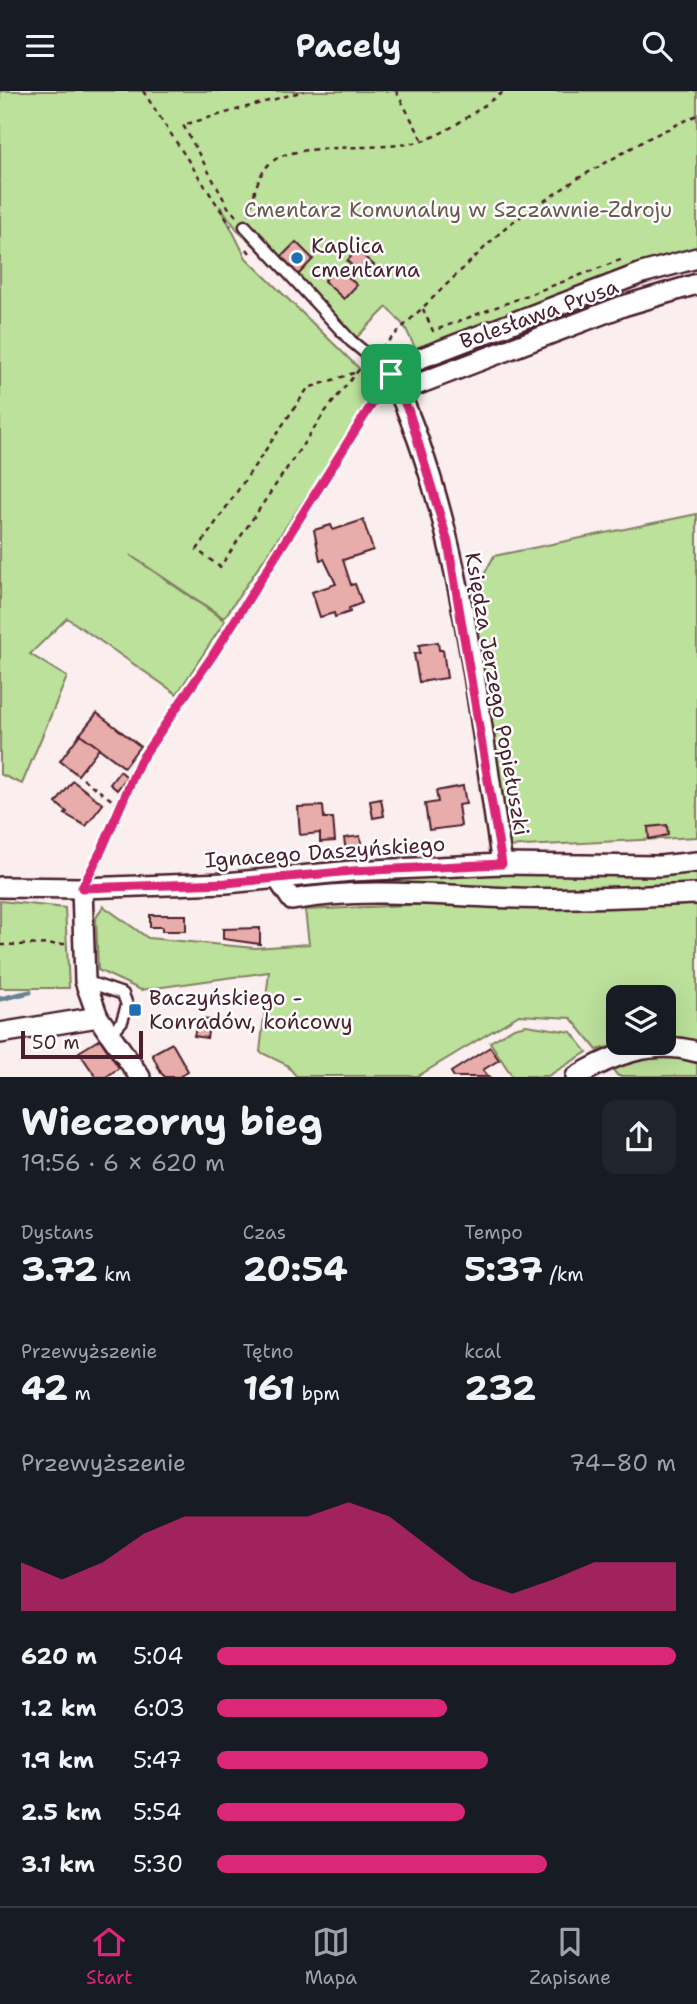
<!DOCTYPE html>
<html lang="pl">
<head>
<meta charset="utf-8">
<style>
  :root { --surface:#171b24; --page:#20242c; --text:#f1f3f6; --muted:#9ea1a6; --line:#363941; --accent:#db2777 }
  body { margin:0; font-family:"Shantell Sans",sans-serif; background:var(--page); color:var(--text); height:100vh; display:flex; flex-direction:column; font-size:26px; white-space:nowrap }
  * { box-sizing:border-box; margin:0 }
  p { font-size:23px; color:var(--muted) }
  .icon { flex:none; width:38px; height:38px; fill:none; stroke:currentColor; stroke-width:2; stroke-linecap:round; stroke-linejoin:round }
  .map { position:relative; height:986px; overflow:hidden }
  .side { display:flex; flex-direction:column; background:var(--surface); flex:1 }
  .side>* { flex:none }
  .tools { position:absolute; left:606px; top:894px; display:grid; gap:14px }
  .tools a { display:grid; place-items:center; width:70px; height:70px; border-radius:14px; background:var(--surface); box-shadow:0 7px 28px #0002; font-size:35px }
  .scale { position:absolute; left:21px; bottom:18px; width:122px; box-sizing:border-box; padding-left:7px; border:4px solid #4a1f2b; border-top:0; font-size:19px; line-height:24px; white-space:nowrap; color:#4a1f2b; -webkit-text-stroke:5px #fff; paint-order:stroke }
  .pin { position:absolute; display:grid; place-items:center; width:60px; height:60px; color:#fff; margin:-30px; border-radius:14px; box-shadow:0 4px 10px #0006 }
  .round { display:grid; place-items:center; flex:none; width:74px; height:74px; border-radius:14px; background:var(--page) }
  .overview { display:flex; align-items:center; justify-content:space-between; height:119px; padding:0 21px }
  h1 { font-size:38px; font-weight:700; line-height:52px }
  .figures { display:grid; grid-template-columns:repeat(3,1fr); gap:10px; height:119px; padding:7px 21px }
  .figures div { display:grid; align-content:center }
  .figures b { font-size:35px; font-weight:700 }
  .figures small { font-size:19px; font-weight:400 }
  .figures p { font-size:19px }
  .chart { height:196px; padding:14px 21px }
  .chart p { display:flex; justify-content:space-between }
  .chart svg { width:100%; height:126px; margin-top:7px; fill:var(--accent); opacity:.7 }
  ul { padding:0 21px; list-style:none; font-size:23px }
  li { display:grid; grid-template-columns:112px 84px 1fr; align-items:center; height:52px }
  li i { height:18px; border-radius:9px; background:var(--accent) }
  header { display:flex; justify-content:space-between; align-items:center; height:91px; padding:0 21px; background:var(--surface); font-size:32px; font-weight:700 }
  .dock { display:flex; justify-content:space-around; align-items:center; height:98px; border-top:2px solid var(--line); background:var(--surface); font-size:19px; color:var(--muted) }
  .dock a { display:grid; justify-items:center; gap:4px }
  .dock .selected { color:var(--accent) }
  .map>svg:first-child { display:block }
  .green { fill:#bce19b; stroke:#838063; stroke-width:2 }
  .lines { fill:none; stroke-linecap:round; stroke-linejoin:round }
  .stream { stroke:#668492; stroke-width:5 }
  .building { fill:#e8acab; stroke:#4a1f2b; stroke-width:2 }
  .lane-casing { stroke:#4a1f2b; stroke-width:15 }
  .street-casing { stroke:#4a1f2b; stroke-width:24 }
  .path { stroke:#4a1f2b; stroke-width:2.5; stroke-dasharray:5 5; stroke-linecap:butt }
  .lane { stroke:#fff; stroke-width:10 }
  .street { stroke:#fff; stroke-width:19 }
  .route-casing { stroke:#fff; stroke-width:14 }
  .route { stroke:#db2777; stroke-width:9 }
  .poi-dot { fill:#1f6fb2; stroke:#fff; stroke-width:2.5 }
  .labels { text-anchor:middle; stroke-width:5; stroke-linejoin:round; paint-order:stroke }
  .park-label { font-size:21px; fill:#6c594d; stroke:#fff }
  .poi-label { font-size:21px; fill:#4a1f2b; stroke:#fff; text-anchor:start }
  .street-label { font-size:21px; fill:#4a1f2b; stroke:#fff }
</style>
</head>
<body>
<header><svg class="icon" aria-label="menu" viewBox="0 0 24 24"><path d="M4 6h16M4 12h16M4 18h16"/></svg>Pacely<svg class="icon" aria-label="search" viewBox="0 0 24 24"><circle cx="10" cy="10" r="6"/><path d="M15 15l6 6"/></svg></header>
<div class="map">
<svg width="697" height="986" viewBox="0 0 697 986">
  <rect width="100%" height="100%" fill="#faeeee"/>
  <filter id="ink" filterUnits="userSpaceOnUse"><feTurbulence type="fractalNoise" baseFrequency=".0143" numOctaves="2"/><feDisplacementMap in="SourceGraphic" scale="14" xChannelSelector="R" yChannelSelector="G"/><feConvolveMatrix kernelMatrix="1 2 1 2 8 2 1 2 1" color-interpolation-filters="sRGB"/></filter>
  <g filter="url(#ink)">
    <g class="green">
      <polygon points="0,0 697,0 697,158 417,261 405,236 387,216 356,247 239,141 220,115 246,167 376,294 349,343 224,527 130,464 225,530 177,603 67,527 30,563 67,586 22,693 0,683"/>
      <polygon points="697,423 697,746 505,756 466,517 494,465"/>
      <polygon points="566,781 697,782 697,798 341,800 310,796 399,787"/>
      <polygon points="697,809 697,953 676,947 663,948 663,906 618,906 618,952 623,952 597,959 571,927 519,924 418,985 296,985 287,974 260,961 269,881 141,899 98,879 96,827 103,815 148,847 255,857 309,853 305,819 431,813"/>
      <polygon points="0,810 65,817 69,897 0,897"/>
      <polygon points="526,934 571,941 587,961 548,985 512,985 490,951 514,937"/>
      <polygon points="667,964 697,972 697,985 618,985 613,979 633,969"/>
    </g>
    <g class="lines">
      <polyline class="stream" points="0,908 30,901"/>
    </g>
    <g class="building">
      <polygon points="296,151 313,168 298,184 280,167"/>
      <polygon points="357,159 374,174 364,185 347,170"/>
      <polygon points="337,176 357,194 344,208 324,190"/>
      <polygon points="363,429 373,459 343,469 351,494 355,493 362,512 349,517 350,521 335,526 334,522 320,526 312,501 336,493 324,468 320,469 314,439 331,434 333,439"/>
      <polygon points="438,551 439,559 443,559 447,587 419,591 414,563 420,562 419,554"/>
      <polygon points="97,622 140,655 124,676 80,643"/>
      <polygon points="80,643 99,657 78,684 60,670"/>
      <polygon points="120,680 127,686 117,699 110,693"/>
      <polygon points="73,690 103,713 86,735 65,723 67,721 56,712"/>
      <polygon points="463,695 466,713 458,714 461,735 429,739 425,713 438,711 436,700"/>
      <polygon points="381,708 384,725 373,727 370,710"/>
      <polygon points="323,715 324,727 333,727 335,750 320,751 320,742 300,744 298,716"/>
      <polygon points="667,734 668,744 649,748 648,736"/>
      <polygon points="360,745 362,759 346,761 344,747"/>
      <polygon points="150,824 186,824 186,840 162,840 162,836 150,836"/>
      <polygon points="260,837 260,853 223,848 223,838"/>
      <polygon points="198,928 210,929 207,947 194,945"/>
      <polygon points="100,948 119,977 106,986 96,986 79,961"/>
      <polygon points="172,952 188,980 179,986 165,986 161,982 152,963"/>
      <polygon points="490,956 499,969 483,979 489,986 454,986 451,981"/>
    </g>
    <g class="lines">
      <g class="lane-casing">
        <g id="lane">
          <polyline points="245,135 351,250 391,283"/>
          <polyline points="85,890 123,903 127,914 122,930 111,943"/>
        </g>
      </g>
      <g class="street-casing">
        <g id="street">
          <polyline points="400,300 623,215 697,193"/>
          <path d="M502 773C477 613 461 430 391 283L416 269 642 182 697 167"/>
          <path d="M277 787 292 809C365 796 443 805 516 807 576 809 637 805 697 803"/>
          <polyline points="0,796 82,797 226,792 352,780 502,773 660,775 697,771"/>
          <polyline points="82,797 85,890 98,926 140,986"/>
          <polyline points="0,942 98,926"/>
          <path d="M576 986C613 963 654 948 697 961"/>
        </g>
      </g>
      <g class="path">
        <polyline points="143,0 231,135"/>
        <polyline points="396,0 423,50"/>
        <path d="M249 123C254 105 257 81 273 70 298 50 387 61 422 50 452 40 479 17 505 0"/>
        <polyline points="236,125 228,116 183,34 304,0"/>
        <polyline points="247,158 252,165"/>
        <polyline points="423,218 433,240 623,168"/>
        <polyline points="381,257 508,134 577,88 649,47 697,24"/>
        <polyline points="354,282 308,297 197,459 220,476 325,321 361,276"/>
        <polyline points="83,688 120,715"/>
        <polyline points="91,779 140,670 213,564 380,301"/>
        <polyline points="0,854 67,853"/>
      </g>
      <use href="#lane" class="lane"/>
      <use href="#street" class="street"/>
    </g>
  </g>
  <g class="lines" filter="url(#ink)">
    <g class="route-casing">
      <polygon id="route" points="391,283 409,321 448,451 502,773 352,780 226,792 82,797 102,758 140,670 213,564"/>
    </g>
    <use href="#route" class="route"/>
  </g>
  <g class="poi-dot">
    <circle cx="297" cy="167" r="7"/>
    <rect x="128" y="912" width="14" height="14" rx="3.5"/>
  </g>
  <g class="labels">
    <g class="park-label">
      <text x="458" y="126">Cmentarz Komunalny w Szczawnie-Zdroju</text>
    </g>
    <g class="poi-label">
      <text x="311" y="162">Kaplica<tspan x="311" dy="24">cmentarna</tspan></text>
      <text x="149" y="914">Baczyńskiego -<tspan x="149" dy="24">Konradów, końcowy</tspan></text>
    </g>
    <g class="street-label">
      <text transform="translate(539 223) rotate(-20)" y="7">Bolesława Prusa</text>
      <text transform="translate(497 603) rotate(80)" y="7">Księdza Jerzego Popiełuszki</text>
      <text transform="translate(325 761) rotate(-4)" y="7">Ignacego Daszyńskiego</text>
    </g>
  </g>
</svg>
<div class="tools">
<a><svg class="icon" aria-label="layers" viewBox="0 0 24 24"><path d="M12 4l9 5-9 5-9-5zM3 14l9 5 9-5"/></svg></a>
</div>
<div class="scale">50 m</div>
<div class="pin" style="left:391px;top:283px;background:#1e9e55"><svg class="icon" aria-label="arrive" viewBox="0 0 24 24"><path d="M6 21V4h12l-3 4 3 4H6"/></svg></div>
</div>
<section class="side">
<div class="overview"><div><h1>Wieczorny bieg</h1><p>19:56 · 6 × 620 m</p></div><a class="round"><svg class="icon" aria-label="share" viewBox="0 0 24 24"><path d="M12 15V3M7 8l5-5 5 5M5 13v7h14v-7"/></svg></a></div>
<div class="figures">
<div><p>Dystans</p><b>3.72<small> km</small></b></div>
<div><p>Czas</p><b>20:54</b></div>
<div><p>Tempo</p><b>5:37<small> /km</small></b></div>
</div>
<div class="figures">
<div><p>Przewyższenie</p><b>42<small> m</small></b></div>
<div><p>Tętno</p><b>161<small> bpm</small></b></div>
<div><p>kcal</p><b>232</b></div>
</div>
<div class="chart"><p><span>Przewyższenie</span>74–80 m</p>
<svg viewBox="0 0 160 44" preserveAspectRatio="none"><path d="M0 44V27L10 33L20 27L30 17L40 11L50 11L60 11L70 11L80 6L90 11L100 22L110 33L120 38L130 33L140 27L150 27L160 27V44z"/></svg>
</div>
<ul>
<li><b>620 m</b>5:04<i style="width:100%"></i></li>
<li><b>1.2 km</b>6:03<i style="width:50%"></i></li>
<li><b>1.9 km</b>5:47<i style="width:59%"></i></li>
<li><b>2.5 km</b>5:54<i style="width:54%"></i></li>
<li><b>3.1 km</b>5:30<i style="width:72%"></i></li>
</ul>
</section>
<nav class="dock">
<a class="selected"><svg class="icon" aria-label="home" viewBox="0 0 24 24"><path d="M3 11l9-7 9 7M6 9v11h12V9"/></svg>Start</a>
<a><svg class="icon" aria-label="map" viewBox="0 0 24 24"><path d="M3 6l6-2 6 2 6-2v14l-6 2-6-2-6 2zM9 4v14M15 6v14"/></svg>Mapa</a>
<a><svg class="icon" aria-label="saved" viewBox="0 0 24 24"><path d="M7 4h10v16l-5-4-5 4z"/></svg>Zapisane</a>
</nav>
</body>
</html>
